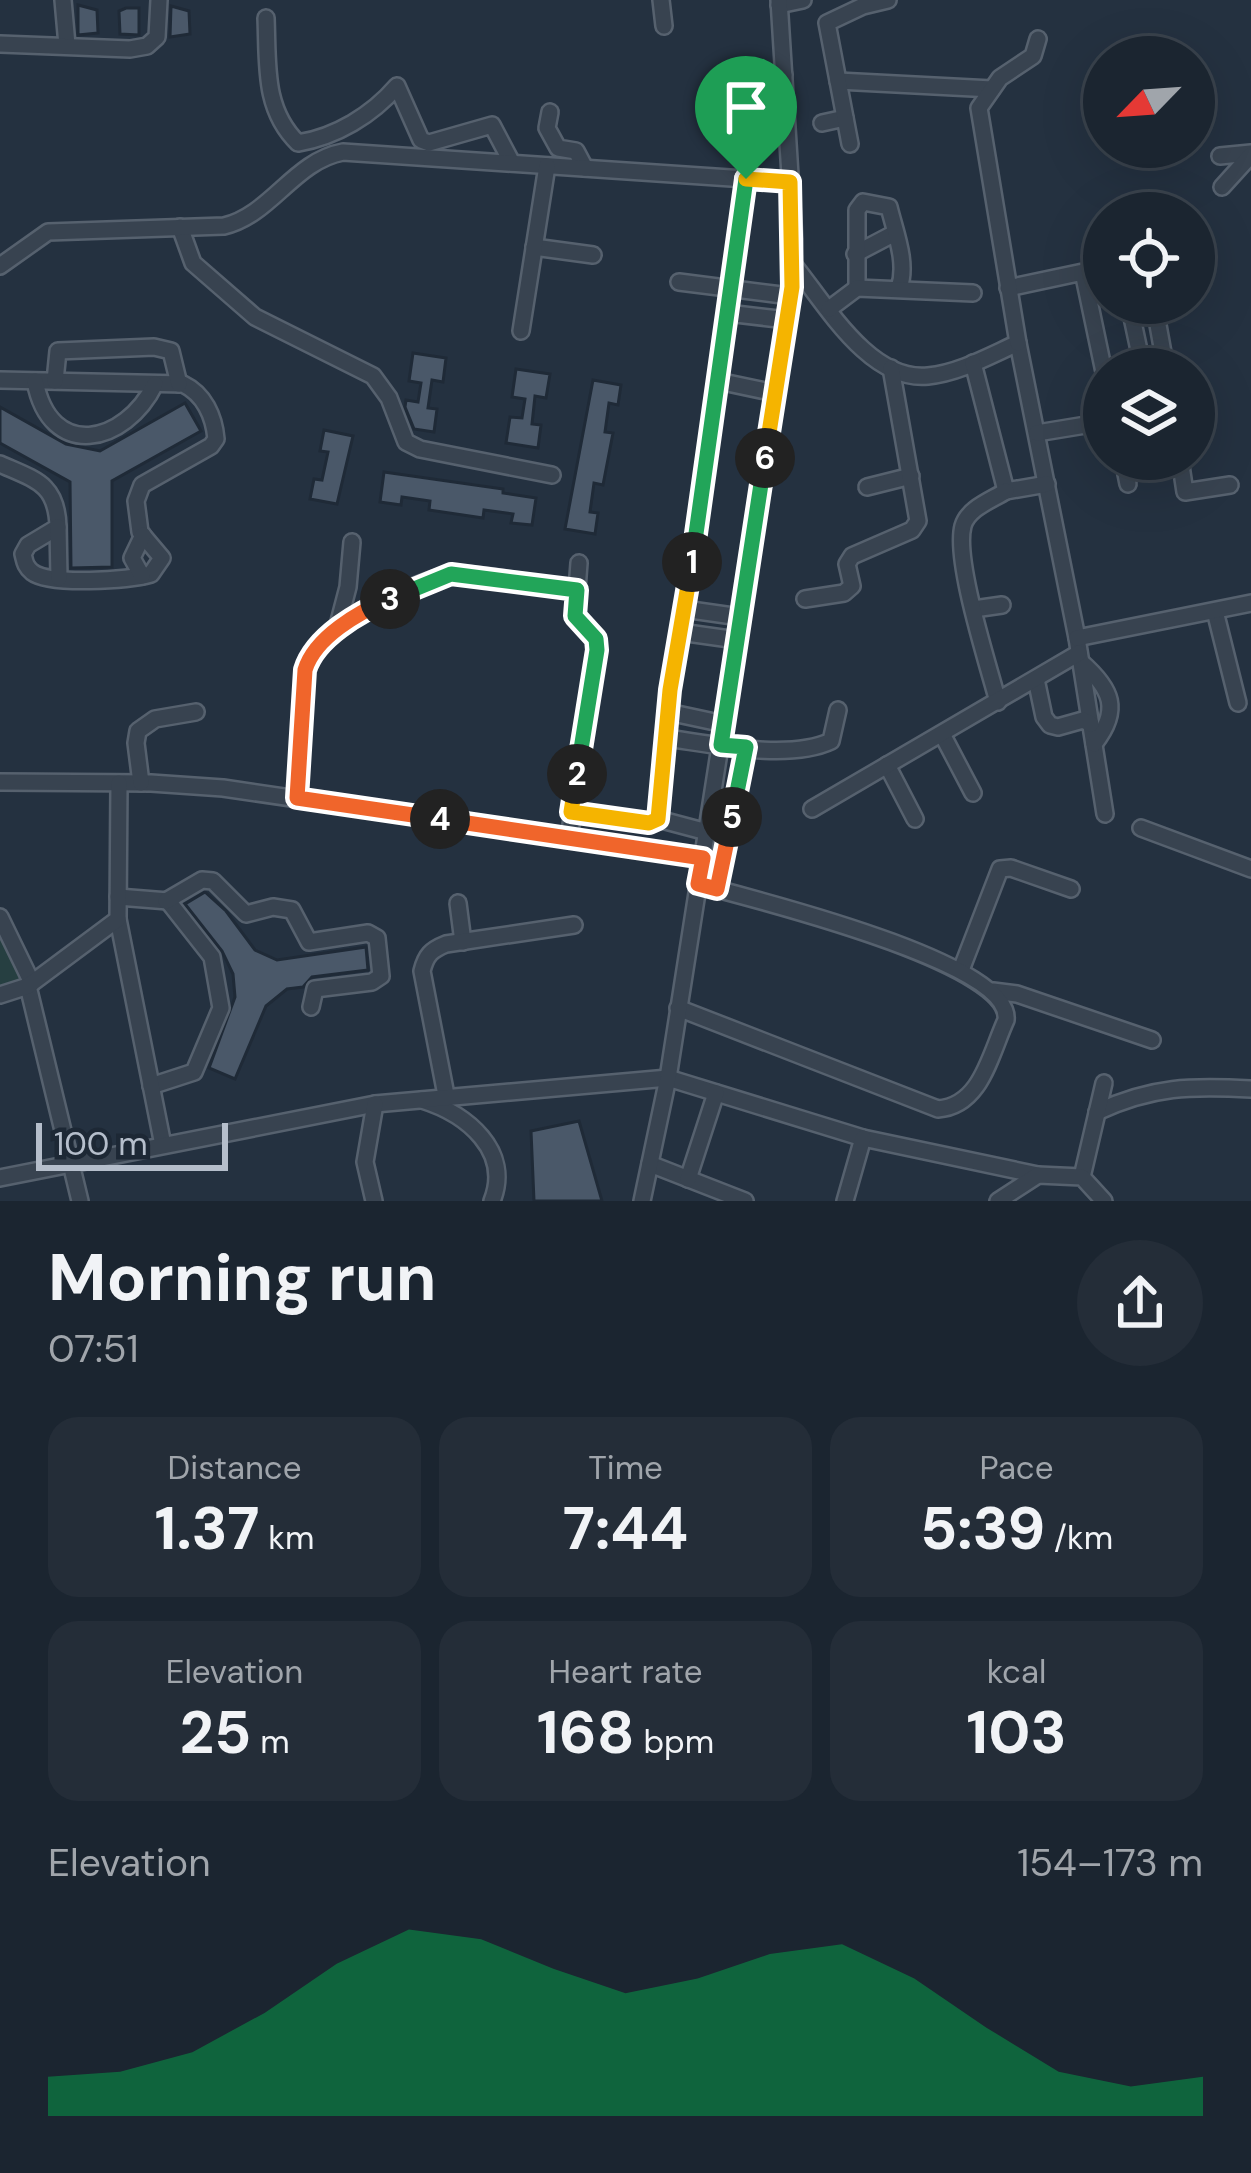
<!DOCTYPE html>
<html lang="en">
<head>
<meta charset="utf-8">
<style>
  :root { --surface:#1b2530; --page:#242d38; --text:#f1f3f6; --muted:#a0a5ab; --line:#39424c; --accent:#0b8043 }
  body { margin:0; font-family:"DM Sans",sans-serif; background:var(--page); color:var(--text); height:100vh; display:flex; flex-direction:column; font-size:45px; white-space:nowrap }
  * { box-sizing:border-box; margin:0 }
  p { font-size:39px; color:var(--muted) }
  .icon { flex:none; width:66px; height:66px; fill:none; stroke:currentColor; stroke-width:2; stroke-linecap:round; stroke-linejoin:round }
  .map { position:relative; height:1201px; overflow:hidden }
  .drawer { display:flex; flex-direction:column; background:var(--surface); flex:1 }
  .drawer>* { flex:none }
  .needle { width:78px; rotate:245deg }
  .fabs { position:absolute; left:1083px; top:36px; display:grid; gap:24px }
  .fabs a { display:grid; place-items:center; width:132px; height:132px; border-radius:50%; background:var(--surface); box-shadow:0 12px 48px #0002,0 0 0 3px var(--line); font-size:60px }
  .scale { position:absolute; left:36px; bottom:30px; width:192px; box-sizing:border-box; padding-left:12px; border:6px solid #b5becb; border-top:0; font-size:33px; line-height:42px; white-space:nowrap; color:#b5becb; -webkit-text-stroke:9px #1d2835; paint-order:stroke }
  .pin { position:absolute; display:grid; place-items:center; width:102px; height:102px; color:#fff; margin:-123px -51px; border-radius:50% 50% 50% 0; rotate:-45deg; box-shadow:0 0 12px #0007 }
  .pin .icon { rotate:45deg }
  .km { position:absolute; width:60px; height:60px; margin:-30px; border-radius:50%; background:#222; color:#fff; font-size:33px; line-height:60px; text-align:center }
  .round { display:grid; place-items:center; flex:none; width:126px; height:126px; border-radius:63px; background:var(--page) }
  .head { display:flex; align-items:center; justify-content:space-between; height:204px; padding:0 48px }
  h1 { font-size:66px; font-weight:700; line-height:90px }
  .stats { display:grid; grid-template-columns:repeat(3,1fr); gap:18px; height:204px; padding:12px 48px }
  .stats div { display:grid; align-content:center; border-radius:30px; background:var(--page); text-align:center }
  .stats b { font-size:60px; font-weight:700 }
  .stats small { font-size:33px; font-weight:400 }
  .stats p { font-size:33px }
  .chart { height:336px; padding:24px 48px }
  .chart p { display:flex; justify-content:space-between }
  .chart svg { width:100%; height:216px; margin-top:12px; fill:var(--accent); opacity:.7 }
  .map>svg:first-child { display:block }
  .green { fill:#263f41 }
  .building { fill:#4a5869; stroke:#1f2a37; stroke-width:3 }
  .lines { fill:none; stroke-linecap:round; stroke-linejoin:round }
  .minor-casing { stroke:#56616e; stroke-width:20 }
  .minor { stroke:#384350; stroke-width:15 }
  .split-1-casing { stroke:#fff; stroke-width:24 }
  .split-2-casing { stroke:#fff; stroke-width:24 }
  .split-3-casing { stroke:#fff; stroke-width:24 }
  .split-4-casing { stroke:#fff; stroke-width:24 }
  .split-5-casing { stroke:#fff; stroke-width:24 }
  .split-6-casing { stroke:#fff; stroke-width:24 }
  .split-7-casing { stroke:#fff; stroke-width:24 }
  .split-1 { stroke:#22a559; stroke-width:15 }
  .split-2 { stroke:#f5b400; stroke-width:15 }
  .split-3 { stroke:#22a559; stroke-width:15 }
  .split-4 { stroke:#f0652b; stroke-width:15 }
  .split-5 { stroke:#f0652b; stroke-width:15 }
  .split-6 { stroke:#22a559; stroke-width:15 }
  .split-7 { stroke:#f5b400; stroke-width:15 }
</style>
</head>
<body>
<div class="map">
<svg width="1251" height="1201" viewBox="0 0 1251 1201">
  <rect width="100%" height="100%" fill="#243140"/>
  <polygon class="green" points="0,912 21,983 0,988"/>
  <g class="building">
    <polygon points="78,5 97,10 98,33 78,35"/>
    <polygon points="171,6 189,11 190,34 170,37"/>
    <polygon points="126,8 139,8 139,35 120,34 119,11"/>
    <polygon points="413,353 446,358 443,382 432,380 428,408 437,409 434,432 414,429 405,407 406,400 418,402 421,383 409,381"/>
    <polygon points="516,369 550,374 546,398 535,396 532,424 541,425 538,448 506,443 510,417 522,418 525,399 512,397"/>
    <polygon points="593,380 621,385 618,405 609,403 605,432 613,433 603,485 594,483 590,512 598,513 595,534 565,529"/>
    <polygon points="185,403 201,431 112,481 112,567 71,568 70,482 0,443 0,407 66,444 100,451"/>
    <polygon points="324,430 353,436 337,504 310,499 314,479 322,480 328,452 320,451"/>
    <polygon points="384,472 503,489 503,493 536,498 532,525 511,523 513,514 484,510 483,518 429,510 430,501 402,497 401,505 380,502"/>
    <polygon points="205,892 226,911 255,950 277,960 366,947 368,970 312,977 303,987 287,989 266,1006 235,1079 209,1068 235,997 233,974 222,951 185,904"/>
    <polygon points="579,1121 602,1201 534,1201 531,1131"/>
  </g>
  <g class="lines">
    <g class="minor-casing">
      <g id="minor">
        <polyline points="63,0 67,45"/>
        <polyline points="661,0 664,26"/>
        <polyline points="779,5 803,0"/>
        <path d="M266 18C268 64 263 109 298 143 336 137 372 115 397 86L421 140 429 143 492 125 512 163"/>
        <polyline points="0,44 130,49 147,46 157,37 159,0"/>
        <polyline points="838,81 992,89"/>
        <polyline points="550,112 547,128 558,148 576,151 585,168"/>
        <polyline points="822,123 845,118"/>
        <polyline points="850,144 827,23 863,6 888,0"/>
        <polyline points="1220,156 1251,153"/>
        <polyline points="745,159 738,77 784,75"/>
        <polyline points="1222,187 1251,155"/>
        <polyline points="180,227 193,263 255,317 373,376 389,398 406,442 420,449 552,475"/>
        <polyline points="534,247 593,255"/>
        <polyline points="855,254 895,233"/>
        <path d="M793 264C825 303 869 382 928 376 959 373 989 356 1018 343L1077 638 1105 814"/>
        <path d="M0 266 48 232 224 226C271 215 294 161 343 152L790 182"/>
        <polyline points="679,282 790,296"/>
        <path d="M857 288V210L863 202 889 207C895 232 908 263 899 288"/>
        <polyline points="1008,288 1083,272 1104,372"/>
        <polyline points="1154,303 1166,369"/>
        <polyline points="1130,308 1143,369"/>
        <polyline points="829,309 857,288 973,293"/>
        <polyline points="727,313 787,320"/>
        <polyline points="521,331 547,166"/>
        <polyline points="1018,343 979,108 1000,78 1033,56 1038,39"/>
        <polyline points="973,363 1006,491 1047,484"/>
        <path d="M0 380 183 384C204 394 214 416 216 439L211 446 142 485 136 501 140 532 162 558 151 574C129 580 50 586 32 572 25 566 25 562 23 554L28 545 58 527C57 484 36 480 0 464"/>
        <path d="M35 381C50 461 125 445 155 384"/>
        <polyline points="55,381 58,351 154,347 171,351 179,384"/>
        <polyline points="718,381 775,393"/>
        <polyline points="1037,433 1104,422"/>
        <polyline points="1123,459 1128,484"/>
        <polyline points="1180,459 1185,492 1230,485"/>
        <polyline points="867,487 911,476"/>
        <polyline points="58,527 59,578"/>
        <polyline points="142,576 132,558 143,535"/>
        <polyline points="805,599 844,593 852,586 847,564 852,556 912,530 918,521 891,368"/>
        <polyline points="684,609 740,617"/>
        <polyline points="974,609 1002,605"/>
        <polyline points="1215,611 1238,703"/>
        <polyline points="337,629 348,587 352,542"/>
        <polyline points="680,632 737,640"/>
        <polyline points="1077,638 1251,603"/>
        <path d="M1081 662C1112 689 1121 710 1094 744"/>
        <polyline points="1036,679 1044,717 1050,725 1058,727 1083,720 1091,724"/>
        <path d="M998 702C988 664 954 560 963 526 968 508 992 500 1006 491"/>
        <polyline points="668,712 724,724"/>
        <polyline points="942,734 973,793"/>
        <path d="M666 738C711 744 789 761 831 741L838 710"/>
        <polyline points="887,765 915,819"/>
        <polyline points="0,782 151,783 223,788 703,858"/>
        <polyline points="141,783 136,743 138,731 155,719 196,712"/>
        <path d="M297 798 305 670C317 630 407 584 448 575 468 570 550 587 577 590"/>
        <polyline points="812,809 1079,653"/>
        <polyline points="571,812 649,823 658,819 707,832"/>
        <polyline points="658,819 670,690 701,507 746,179"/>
        <polyline points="1141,828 1251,869"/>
        <polyline points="569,838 597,650 595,639 575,616 579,563"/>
        <polyline points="717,889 746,747"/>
        <polyline points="118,897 168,901 212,957 221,1008 194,1072 151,1086"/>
        <polyline points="166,901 202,880 213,881 246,914 273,907 292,910 309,942 368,933 377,938 381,976 372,982 315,989 311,1007"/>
        <polyline points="458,903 463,942"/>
        <polyline points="0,917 32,983"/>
        <polyline points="118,919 163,1145"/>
        <polyline points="961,970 1000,869 1011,868 1071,889"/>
        <polyline points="28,986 80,1201"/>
        <polyline points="993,991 1017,994 1152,1040"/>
        <polyline points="0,995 28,986 118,919 119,783"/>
        <path d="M678 1008 938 1109C981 1106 990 1055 1006 1020 1013 962 749 898 698 884"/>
        <path d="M446 1095 422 971C426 955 431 950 446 944L574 925"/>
        <path d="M422 1100C467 1114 512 1151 492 1201"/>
        <path d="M1097 1112C1153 1086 1191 1086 1251 1089"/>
        <polyline points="650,1164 745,1201"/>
        <polyline points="1082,1177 1104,1083"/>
        <polyline points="0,1178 375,1104 668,1078 863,1138 1038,1175"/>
        <polyline points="688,1179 716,1093"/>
        <polyline points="374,1201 365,1162 375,1104"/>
        <polyline points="642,1201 668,1078 792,287 794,239 779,0"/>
        <polyline points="845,1201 863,1138"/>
        <polyline points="998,1201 1038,1175 1082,1177 1104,1201"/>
      </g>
    </g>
    <use href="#minor" class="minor"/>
  </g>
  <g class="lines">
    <g class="split-1-casing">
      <polyline id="split-1" points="692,562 746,179"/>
    </g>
    <g class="split-2-casing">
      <polyline id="split-2" points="577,774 571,812 649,823 658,819 670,690 692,562"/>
    </g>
    <g class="split-3-casing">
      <polyline id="split-3" points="390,599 451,574 577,590 575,616 596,639 597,650 577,774"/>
    </g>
    <g class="split-4-casing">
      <path id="split-4" d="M390 599C359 612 315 637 305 670L297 798 440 819"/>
    </g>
    <g class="split-5-casing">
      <polyline id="split-5" points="440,819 703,858 698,884 717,889 732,817"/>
    </g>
    <g class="split-6-casing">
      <polyline id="split-6" points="732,817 746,747 721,745 765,458"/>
    </g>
    <g class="split-7-casing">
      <polyline id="split-7" points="746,179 790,182 792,287 765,458"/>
    </g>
    <use href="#split-1" class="split-1"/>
    <use href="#split-2" class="split-2"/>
    <use href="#split-3" class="split-3"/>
    <use href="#split-4" class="split-4"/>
    <use href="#split-5" class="split-5"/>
    <use href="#split-6" class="split-6"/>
    <use href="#split-7" class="split-7"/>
  </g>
</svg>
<div class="fabs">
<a><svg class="needle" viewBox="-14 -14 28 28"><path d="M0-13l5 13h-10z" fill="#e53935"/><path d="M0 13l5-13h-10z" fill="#a0a5ab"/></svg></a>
<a><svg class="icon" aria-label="locate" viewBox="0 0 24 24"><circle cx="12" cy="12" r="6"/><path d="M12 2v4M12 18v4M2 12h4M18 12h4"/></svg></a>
<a><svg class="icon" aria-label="layers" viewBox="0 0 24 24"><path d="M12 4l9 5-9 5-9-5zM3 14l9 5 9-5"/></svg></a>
</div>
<div class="scale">100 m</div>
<div class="pin" style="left:746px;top:179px;background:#1e9e55"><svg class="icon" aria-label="arrive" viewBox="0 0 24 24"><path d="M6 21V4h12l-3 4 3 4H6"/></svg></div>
<b class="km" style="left:692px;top:562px">1</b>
<b class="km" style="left:577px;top:774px">2</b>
<b class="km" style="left:390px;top:599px">3</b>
<b class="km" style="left:440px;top:819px">4</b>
<b class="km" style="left:732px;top:817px">5</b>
<b class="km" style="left:765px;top:458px">6</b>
</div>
<section class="drawer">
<div class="head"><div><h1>Morning run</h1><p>07:51</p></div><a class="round"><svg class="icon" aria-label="share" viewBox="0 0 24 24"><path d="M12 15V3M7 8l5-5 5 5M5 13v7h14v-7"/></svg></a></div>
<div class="stats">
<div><p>Distance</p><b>1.37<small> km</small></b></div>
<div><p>Time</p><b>7:44</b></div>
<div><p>Pace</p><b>5:39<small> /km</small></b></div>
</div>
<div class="stats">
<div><p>Elevation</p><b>25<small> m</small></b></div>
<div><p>Heart rate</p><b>168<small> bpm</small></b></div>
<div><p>kcal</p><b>103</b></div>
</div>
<div class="chart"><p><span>Elevation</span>154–173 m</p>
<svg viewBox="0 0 160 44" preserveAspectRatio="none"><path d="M0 44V36L10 35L20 31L30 23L40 13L50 6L60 8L70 14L80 19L90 16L100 11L110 9L120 16L130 26L140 35L150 38L160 36V44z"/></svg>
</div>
</section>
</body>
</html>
